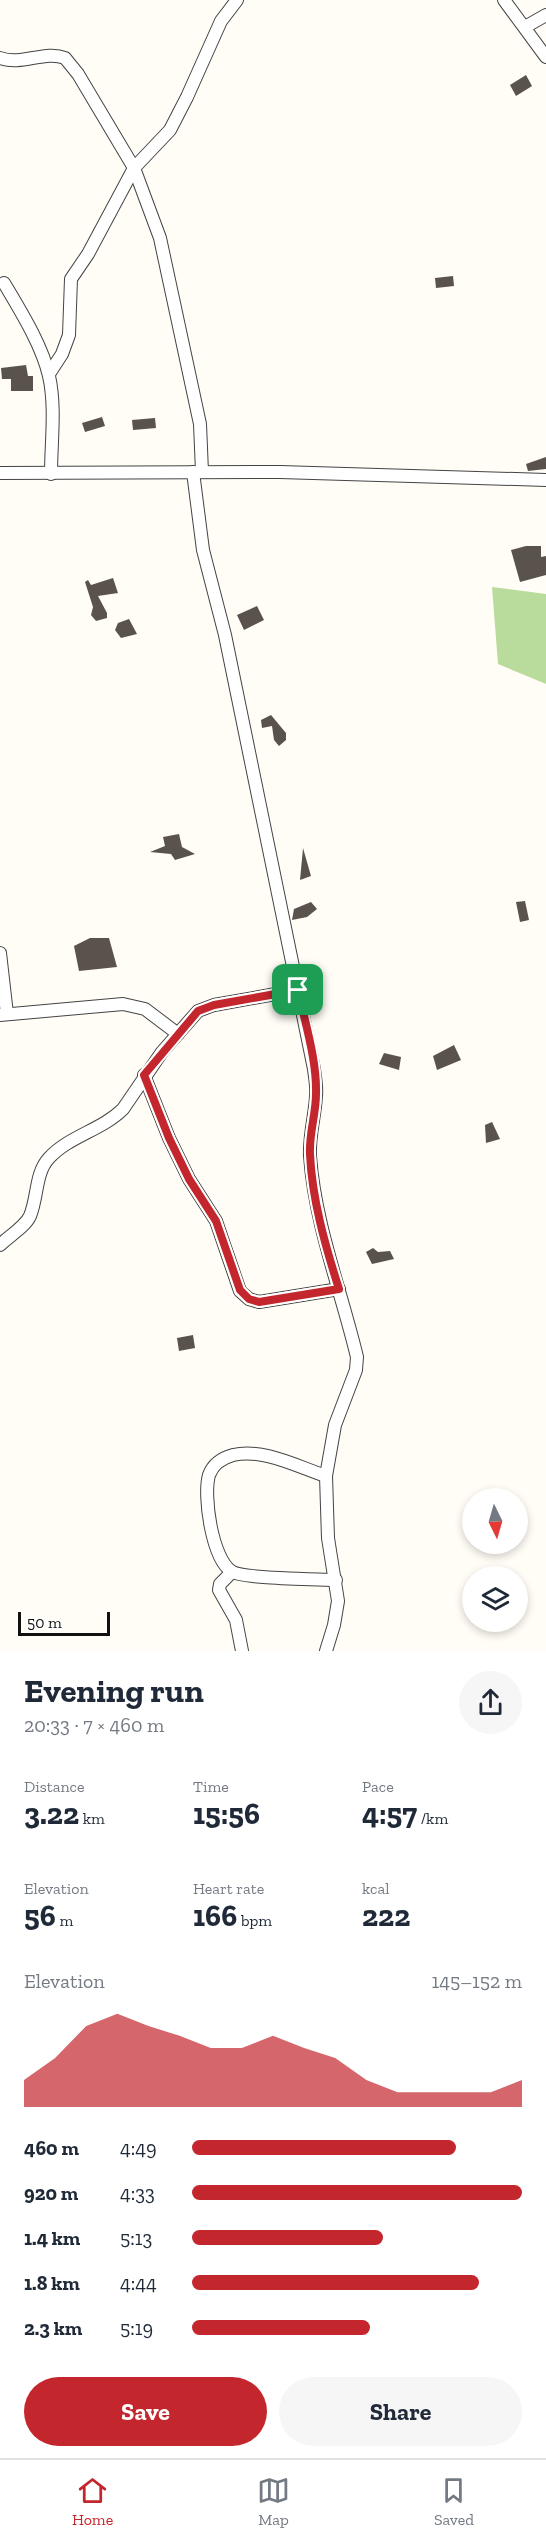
<!DOCTYPE html>
<html lang="en">
<head>
<meta charset="utf-8">
<style>
  :root { --surface:#fff; --page:#f6f6f7; --text:#1f2937; --muted:#747a83; --line:#e0e1e3; --accent:#c4262e }
  body { margin:0; font-family:"Zilla Slab",serif; background:var(--page); color:var(--text); height:100vh; display:flex; flex-direction:column; font-size:22px; white-space:nowrap }
  * { box-sizing:border-box; margin:0 }
  p { font-size:20px; color:var(--muted) }
  .icon { flex:none; width:33px; height:33px; fill:none; stroke:currentColor; stroke-width:2; stroke-linecap:round; stroke-linejoin:round }
  .map { position:relative; height:1651px; overflow:hidden }
  .side { display:flex; flex-direction:column; background:var(--surface); flex:1 }
  .side>* { flex:none }
  .needle { width:39px; rotate:175deg }
  .buttons { position:absolute; left:462px; top:1488px; display:grid; gap:12px }
  .buttons a { display:grid; place-items:center; width:66px; height:66px; border-radius:50%; background:var(--surface); box-shadow:0 3px 9px #0003; font-size:30px }
  .scale { position:absolute; left:18px; bottom:15px; width:92px; box-sizing:border-box; padding-left:6px; border:3px solid #111; border-top:0; font-size:16px; line-height:21px; white-space:nowrap; color:#111; -webkit-text-stroke:4px #fff; paint-order:stroke }
  .pin { position:absolute; display:grid; place-items:center; width:51px; height:51px; color:#fff; margin:-26px; border-radius:12px; box-shadow:0 3px 9px #0006 }
  .round { display:grid; place-items:center; flex:none; width:63px; height:63px; border-radius:32px; background:var(--page) }
  .summary { display:flex; align-items:center; justify-content:space-between; height:102px; padding:0 24px }
  h1 { font-size:33px; font-weight:700; line-height:45px }
  .stats { display:grid; grid-template-columns:repeat(3,1fr); gap:9px; height:102px; padding:6px 24px }
  .stats div { display:grid; align-content:center }
  .stats b { font-size:30px; font-weight:700 }
  .stats small { font-size:16px; font-weight:400 }
  .stats p { font-size:16px }
  .chart { height:168px; padding:12px 24px }
  .chart p { display:flex; justify-content:space-between }
  .chart svg { width:100%; height:108px; margin-top:6px; fill:var(--accent); opacity:.7 }
  .button { display:flex; gap:12px; margin-top:auto; padding:12px 24px }
  .button a { flex:1; height:69px; border-radius:36px; background:var(--accent); color:#fff; font-size:24px; font-weight:700; line-height:69px; text-align:center }
  .button a+a { background:var(--page); color:var(--text) }
  ul { padding:0 24px; list-style:none; font-size:20px }
  li { display:grid; grid-template-columns:96px 72px 1fr; align-items:center; height:45px }
  li i { height:15px; border-radius:8px; background:var(--accent) }
  .menu { display:flex; justify-content:space-around; align-items:center; height:84px; border-top:2px solid var(--line); background:var(--surface); font-size:16px; color:var(--muted) }
  .menu a { display:grid; justify-items:center; gap:3px }
  .menu .current { color:var(--accent) }
  .map>svg:first-child { display:block }
  .forest { fill:#b9dc9c }
  .building { fill:#5a524d }
  .lines { fill:none; stroke-linecap:round; stroke-linejoin:round }
  .minor-casing { stroke:#444; stroke-width:14 }
  .minor { stroke:#fff; stroke-width:12 }
  .route-casing { stroke:#fff; stroke-width:12 }
  .route { stroke:#c4262e; stroke-width:8 }
</style>
</head>
<body>
<div class="map">
<svg width="546" height="1651" viewBox="0 0 546 1651">
  <rect width="100%" height="100%" fill="#fffdf5"/>
  <polygon class="forest" points="492,587 546,594 546,684 498,664"/>
  <g class="building">
    <polygon points="526,75 532,86 516,96 510,85"/>
    <polygon points="453,276 454,286 436,288 435,278"/>
    <polygon points="26,365 28,376 33,376 33,391 11,391 11,379 2,379 1,368"/>
    <polygon points="102,417 105,426 85,432 82,423"/>
    <polygon points="155,418 156,428 133,430 132,420"/>
    <polygon points="546,457 546,469 528,471 526,464"/>
    <polygon points="526,546 541,546 541,557 546,556 546,575 520,582 511,550"/>
    <polygon points="113,578 118,593 98,596 107,613 107,618 96,621 91,615 93,607 85,582 88,580 91,585"/>
    <polygon points="257,606 264,620 244,630 237,615"/>
    <polygon points="129,619 137,634 121,638 115,630 118,623"/>
    <polygon points="271,715 286,733 286,740 279,746 274,740 272,726 262,728 261,720"/>
    <polygon points="179,834 182,847 195,854 175,860 171,854 150,852 165,846 163,837"/>
    <polygon points="303,848 311,876 300,880"/>
    <polygon points="525,901 529,920 520,922 516,902"/>
    <polygon points="311,902 317,909 307,917 292,920 294,909"/>
    <polygon points="90,938 109,938 117,967 79,971 74,946"/>
    <polygon points="454,1045 461,1060 437,1070 433,1056"/>
    <polygon points="384,1053 401,1057 399,1070 379,1064"/>
    <polygon points="492,1122 500,1139 486,1143 485,1125"/>
    <polygon points="373,1248 378,1252 390,1251 394,1259 372,1264 366,1252"/>
    <polygon points="193,1335 195,1348 179,1351 177,1338"/>
  </g>
  <g class="lines">
    <g class="minor-casing">
      <g id="minor">
        <polyline points="504,0 546,57"/>
        <polyline points="525,27 546,15"/>
        <path d="M0 58C22 66 45 50 65 58L78 74 134 168 160 238 200 424 202 472"/>
        <path d="M4 283C20 310 42 345 49 376 56 407 51 442 51 474"/>
        <polyline points="49,374 62,354 69,335 71,279 88,254 134,168 170,130 187,97 221,21 237,0"/>
        <path d="M193 472 203 550 225 635 314 1069C315 1078 317 1087 316 1096 315 1116 309 1135 310 1156 315 1225 341 1290 357 1357L356 1370 335 1425 326 1476 328 1538 338 1601 334 1625 326 1651"/>
        <polyline points="0,473 280,472 546,480"/>
        <polyline points="0,953 7,1014"/>
        <polyline points="0,1015 123,1004 145,1009 178,1034"/>
        <polyline points="144,1075 169,1138 189,1179 216,1221 240,1291 249,1299 259,1302 339,1289"/>
        <path d="M0 1245C9 1236 25 1227 30 1216 38 1197 35 1173 49 1158 69 1136 102 1130 123 1109L162 1052 198 1011 214 1005 298 990"/>
        <path d="M326 1476C298 1467 264 1448 233 1455 222 1458 213 1464 209 1475 203 1496 212 1558 231 1571 241 1579 319 1579 336 1580"/>
        <polyline points="232,1572 220,1584 219,1590 236,1620 242,1651"/>
      </g>
    </g>
    <use href="#minor" class="minor"/>
  </g>
  <g class="lines">
    <g class="route-casing">
      <path id="route" d="M298 990C305 1023 317 1060 316 1094 316 1114 309 1133 310 1154 312 1199 325 1245 339 1289L259 1302 249 1299 240 1290 216 1221 189 1179 169 1138 144 1075 198 1011 214 1005Z"/>
    </g>
    <use href="#route" class="route"/>
  </g>
</svg>
<div class="buttons">
<a><svg class="needle" viewBox="-14 -14 28 28"><path d="M0-13l5 13h-10z" fill="#e53935"/><path d="M0 13l5-13h-10z" fill="#747a83"/></svg></a>
<a><svg class="icon" aria-label="layers" viewBox="0 0 24 24"><path d="M12 4l9 5-9 5-9-5zM3 14l9 5 9-5"/></svg></a>
</div>
<div class="scale">50 m</div>
<div class="pin" style="left:298px;top:990px;background:#1e9e55"><svg class="icon" aria-label="arrive" viewBox="0 0 24 24"><path d="M6 21V4h12l-3 4 3 4H6"/></svg></div>
</div>
<section class="side">
<div class="summary"><div><h1>Evening run</h1><p>20:33 · 7 × 460 m</p></div><a class="round"><svg class="icon" aria-label="share" viewBox="0 0 24 24"><path d="M12 15V3M7 8l5-5 5 5M5 13v7h14v-7"/></svg></a></div>
<div class="stats">
<div><p>Distance</p><b>3.22<small> km</small></b></div>
<div><p>Time</p><b>15:56</b></div>
<div><p>Pace</p><b>4:57<small> /km</small></b></div>
</div>
<div class="stats">
<div><p>Elevation</p><b>56<small> m</small></b></div>
<div><p>Heart rate</p><b>166<small> bpm</small></b></div>
<div><p>kcal</p><b>222</b></div>
</div>
<div class="chart"><p><span>Elevation</span>145–152 m</p>
<svg viewBox="0 0 160 44" preserveAspectRatio="none"><path d="M0 44V33L10 24L20 11L30 6L40 11L50 15L60 20L70 20L80 15L90 20L100 24L110 33L120 38L130 38L140 38L150 38L160 33V44z"/></svg>
</div>
<ul>
<li><b>460 m</b>4:49<i style="width:80%"></i></li>
<li><b>920 m</b>4:33<i style="width:100%"></i></li>
<li><b>1.4 km</b>5:13<i style="width:58%"></i></li>
<li><b>1.8 km</b>4:44<i style="width:87%"></i></li>
<li><b>2.3 km</b>5:19<i style="width:54%"></i></li>
</ul>
<div class="button"><a>Save</a><a>Share</a></div>
</section>
<nav class="menu">
<a class="current"><svg class="icon" aria-label="home" viewBox="0 0 24 24"><path d="M3 11l9-7 9 7M6 9v11h12V9"/></svg>Home</a>
<a><svg class="icon" aria-label="map" viewBox="0 0 24 24"><path d="M3 6l6-2 6 2 6-2v14l-6 2-6-2-6 2zM9 4v14M15 6v14"/></svg>Map</a>
<a><svg class="icon" aria-label="saved" viewBox="0 0 24 24"><path d="M7 4h10v16l-5-4-5 4z"/></svg>Saved</a>
</nav>
</body>
</html>
